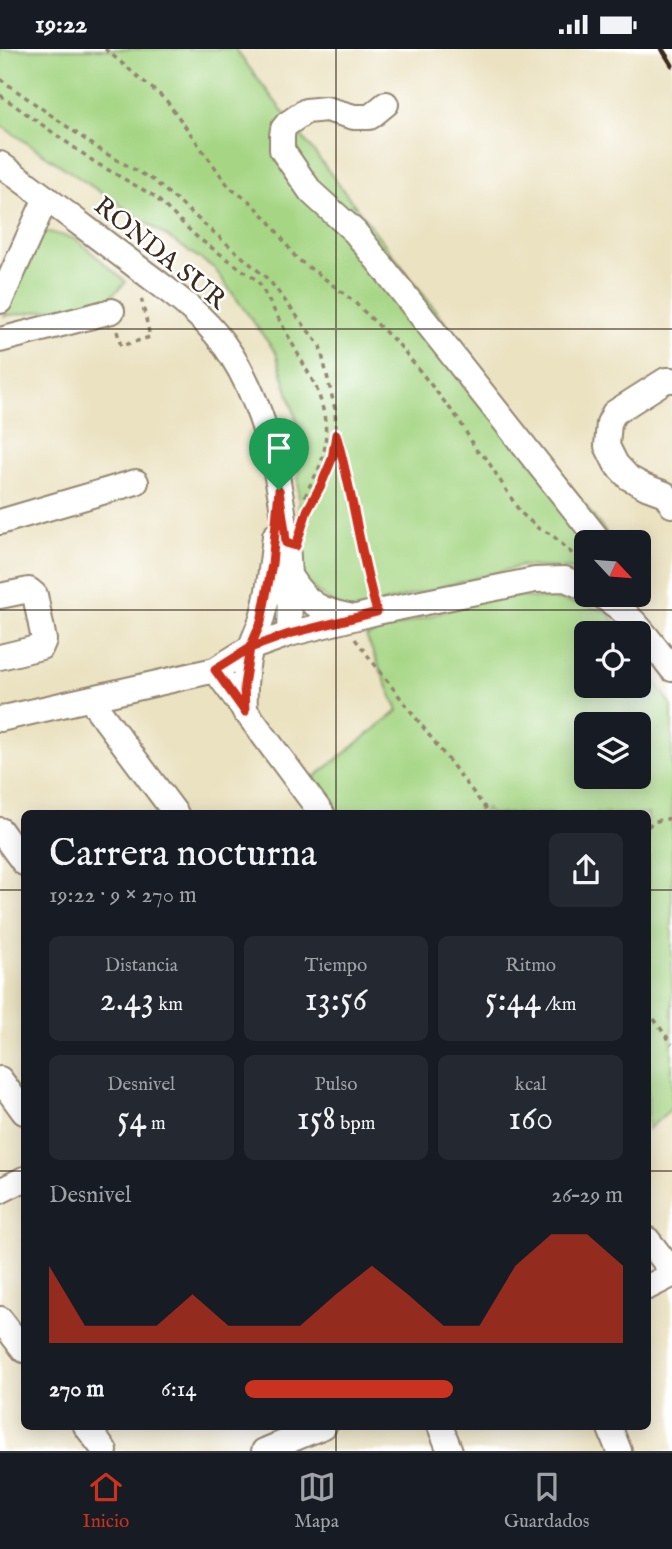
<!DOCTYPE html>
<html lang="es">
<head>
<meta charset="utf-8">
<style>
  :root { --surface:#171b24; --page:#242831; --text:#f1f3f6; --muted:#9ea1a6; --line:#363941; --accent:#c8321e }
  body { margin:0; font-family:"IM FELL English",serif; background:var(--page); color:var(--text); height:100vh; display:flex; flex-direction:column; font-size:26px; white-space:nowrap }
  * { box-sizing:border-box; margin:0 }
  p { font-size:23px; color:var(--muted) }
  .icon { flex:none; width:38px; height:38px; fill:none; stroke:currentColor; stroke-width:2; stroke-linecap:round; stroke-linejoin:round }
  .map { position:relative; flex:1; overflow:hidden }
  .drawer { position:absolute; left:21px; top:761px; width:630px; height:620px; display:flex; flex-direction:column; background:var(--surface); border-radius:10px; box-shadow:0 4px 18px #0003 }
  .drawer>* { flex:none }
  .needle { width:46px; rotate:116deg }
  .tools { position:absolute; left:574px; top:481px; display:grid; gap:14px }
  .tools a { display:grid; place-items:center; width:77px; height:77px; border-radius:10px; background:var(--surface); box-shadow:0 4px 18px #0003; font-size:35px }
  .pin { position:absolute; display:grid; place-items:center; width:60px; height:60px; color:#fff; margin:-72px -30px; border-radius:50% 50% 50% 0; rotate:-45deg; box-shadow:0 0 7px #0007 }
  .pin .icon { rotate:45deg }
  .round { display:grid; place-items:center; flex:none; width:74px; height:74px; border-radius:10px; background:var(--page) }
  .overview { display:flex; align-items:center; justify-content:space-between; height:119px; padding:0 28px }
  h1 { font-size:38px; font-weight:600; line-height:52px }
  .figures { display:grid; grid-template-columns:repeat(3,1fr); gap:10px; height:119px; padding:7px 28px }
  .figures div { display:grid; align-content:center; border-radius:10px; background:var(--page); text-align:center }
  .figures b { font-size:35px; font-weight:600 }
  .figures small { font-size:19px; font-weight:400 }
  .figures p { font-size:19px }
  .chart { height:196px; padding:14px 28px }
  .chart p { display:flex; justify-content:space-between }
  .chart svg { width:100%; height:126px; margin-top:7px; fill:var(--accent); opacity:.7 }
  ul { padding:0 28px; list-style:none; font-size:23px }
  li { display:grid; grid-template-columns:112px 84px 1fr; align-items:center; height:52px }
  li i { height:18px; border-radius:9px; background:var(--accent) }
  .status { display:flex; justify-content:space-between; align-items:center; height:49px; padding:0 35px; background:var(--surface); direction:ltr }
  .status svg { height:19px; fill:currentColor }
  .dock { display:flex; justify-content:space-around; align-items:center; height:98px; border-top:2px solid var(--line); background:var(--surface); font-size:19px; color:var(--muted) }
  .dock a { display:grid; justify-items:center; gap:4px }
  .dock .selected { color:var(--accent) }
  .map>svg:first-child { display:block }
  .green { fill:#a6d684; stroke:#708051; stroke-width:2; fill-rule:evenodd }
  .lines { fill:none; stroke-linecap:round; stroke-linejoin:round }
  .minor-casing { stroke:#938670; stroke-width:28 }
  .path { stroke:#938670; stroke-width:3.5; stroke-dasharray:5 5; stroke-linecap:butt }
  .minor { stroke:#fff; stroke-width:24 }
  .rail { stroke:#3b2a1e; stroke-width:5 }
  .route-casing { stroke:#fff; stroke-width:14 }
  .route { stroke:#c8321e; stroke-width:9 }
  .grid { fill:none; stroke:#3b2a1e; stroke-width:2; stroke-opacity:0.55 }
  .labels { text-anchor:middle; stroke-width:5; stroke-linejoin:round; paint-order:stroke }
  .street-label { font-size:26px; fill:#3b2a1e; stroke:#fff }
</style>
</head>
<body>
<div class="status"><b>19:22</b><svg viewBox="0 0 49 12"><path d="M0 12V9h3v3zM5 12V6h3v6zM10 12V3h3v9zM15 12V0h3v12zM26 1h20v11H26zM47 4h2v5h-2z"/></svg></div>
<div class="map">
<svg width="672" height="1402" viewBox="0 0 672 1402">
  <rect width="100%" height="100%" fill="#fff"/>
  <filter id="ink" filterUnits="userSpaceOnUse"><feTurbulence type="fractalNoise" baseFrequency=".0143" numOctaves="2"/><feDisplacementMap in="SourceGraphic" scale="14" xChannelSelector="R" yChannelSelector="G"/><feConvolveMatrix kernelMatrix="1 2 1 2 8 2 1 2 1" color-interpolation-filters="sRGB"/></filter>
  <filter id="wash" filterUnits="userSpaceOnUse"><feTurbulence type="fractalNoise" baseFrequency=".00686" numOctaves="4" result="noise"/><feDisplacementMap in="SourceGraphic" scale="28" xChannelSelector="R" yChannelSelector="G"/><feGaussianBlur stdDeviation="1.57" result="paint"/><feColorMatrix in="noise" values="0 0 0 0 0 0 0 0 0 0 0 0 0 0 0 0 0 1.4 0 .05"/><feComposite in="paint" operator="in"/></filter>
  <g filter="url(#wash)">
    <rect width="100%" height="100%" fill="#ebe2c1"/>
    <g class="green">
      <path d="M0 0H235L613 493 586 494V524L574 520 521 517 348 563C329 552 311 542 299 522L298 376 276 304 214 219 0 76Z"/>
      <polygon points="41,181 76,190 126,233 105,253 4,267"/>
      <path d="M498 546 562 551 607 562 623 584H586V637H639V608L672 657V1059L648 1080V765H490L486 759 484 765H340L312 730 398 662 366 587ZM586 676H639V728H586Z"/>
    </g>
  </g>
  <g filter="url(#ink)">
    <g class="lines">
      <g class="minor-casing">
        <g id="minor">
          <polyline points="386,55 370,68 354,68 326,60 306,62 287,75 283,80 282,87 282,101 311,143 355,183 601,494"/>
          <path d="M0 115C44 147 88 181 132 214 164 239 199 261 223 294 278 369 293 494 289 585"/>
          <polyline points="0,252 46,149"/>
          <polyline points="0,291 112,262"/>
          <polyline points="672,331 666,331 614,364 609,374 607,397 616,415 629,429 646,438 665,445 672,456"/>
          <polyline points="0,473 136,433"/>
          <path d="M290 528C308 556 321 562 353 568"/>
          <path d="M600 546C634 566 648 590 672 620"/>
          <polyline points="0,547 29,541 35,546 44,591 41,598 0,608"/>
          <polyline points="215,621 322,765"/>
          <polyline points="90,650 176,765"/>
          <path d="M245 663C244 641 245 619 251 598 254 589 258 581 261 572 269 545 272 515 275 487"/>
          <polyline points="0,670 215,621 250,599 289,585 377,563 535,531 565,530 586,539"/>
          <polyline points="0,781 24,814"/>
          <polyline points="0,1030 24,1063"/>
          <polyline points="0,1142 24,1130"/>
          <polyline points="648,1191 672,1222"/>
          <polyline points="648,1238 672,1226"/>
          <polyline points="0,1270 24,1301"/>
          <polyline points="86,1377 105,1402"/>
          <polyline points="440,1377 450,1402"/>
          <polyline points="609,1377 619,1402"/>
          <polyline points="264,1402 324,1377"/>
        </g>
      </g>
      <g class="path">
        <polyline points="105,0 166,51 230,139 252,154 270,173 297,210 320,226 352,251 400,297 459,371 477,402 486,409 520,463 539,480 551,485 579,511"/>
        <polyline points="0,30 103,103 153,131 269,231 320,297 335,360 336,385 332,409 321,436 306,465"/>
        <path d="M0 46 96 114 154 147 198 189 258 232 315 336C326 362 330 390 320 417 315 429 307 439 304 452"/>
        <polyline points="117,282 121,297 150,288 141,248"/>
        <polyline points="337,388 347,424 355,470 372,544"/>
        <polyline points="355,590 490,765"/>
        <polyline points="648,778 652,773 672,769"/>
        <polyline points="648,962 672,995"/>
      </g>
      <use href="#minor" class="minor"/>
      <polyline class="rail" points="662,0 672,16"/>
    </g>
  </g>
  <g class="lines" filter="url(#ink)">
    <g class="route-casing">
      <path id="route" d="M279 441 272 515 261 573 250 599 215 621 245 663 244 636 250 599 289 585 377 563C360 504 353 444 336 385L332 410 321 436 307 462 296 497 286 494 285 482 279 441"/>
    </g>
    <use href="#route" class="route"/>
  </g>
  <path class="grid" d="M336 0V765M0 280H672M0 561H672M0 841H24M648 841H672M0 1122H24M648 1122H672M336 1377V1402"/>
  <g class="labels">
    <g class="street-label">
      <text transform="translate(161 203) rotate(39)" y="9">RONDA SUR</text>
    </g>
  </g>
</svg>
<div class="tools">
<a><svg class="needle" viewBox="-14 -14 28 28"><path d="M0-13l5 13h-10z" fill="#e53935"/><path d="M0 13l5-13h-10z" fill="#9ea1a6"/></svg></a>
<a><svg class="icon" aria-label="locate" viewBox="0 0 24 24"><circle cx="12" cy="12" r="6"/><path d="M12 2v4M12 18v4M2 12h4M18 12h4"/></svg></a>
<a><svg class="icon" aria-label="layers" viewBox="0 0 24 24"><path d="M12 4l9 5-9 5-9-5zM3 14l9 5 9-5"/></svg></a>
</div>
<div class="pin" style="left:279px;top:441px;background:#1e9e55"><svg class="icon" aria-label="arrive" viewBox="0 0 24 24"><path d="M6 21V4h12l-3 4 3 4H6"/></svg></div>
<section class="drawer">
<div class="overview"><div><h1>Carrera nocturna</h1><p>19:22 · 9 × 270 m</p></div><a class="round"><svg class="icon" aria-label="share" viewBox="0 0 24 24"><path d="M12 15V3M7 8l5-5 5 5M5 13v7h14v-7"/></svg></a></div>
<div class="figures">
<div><p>Distancia</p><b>2.43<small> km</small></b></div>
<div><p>Tiempo</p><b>13:56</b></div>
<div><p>Ritmo</p><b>5:44<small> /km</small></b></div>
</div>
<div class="figures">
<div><p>Desnivel</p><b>54<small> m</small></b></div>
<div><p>Pulso</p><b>158<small> bpm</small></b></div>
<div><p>kcal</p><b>160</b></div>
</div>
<div class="chart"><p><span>Desnivel</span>26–29 m</p>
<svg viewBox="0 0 160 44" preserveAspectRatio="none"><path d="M0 44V17L10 38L20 38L30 38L40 27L50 38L60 38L70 38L80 27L90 17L100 27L110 38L120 38L130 17L140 6L150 6L160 17V44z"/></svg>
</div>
<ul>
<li><b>270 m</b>6:14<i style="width:55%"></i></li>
</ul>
</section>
</div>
<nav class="dock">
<a class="selected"><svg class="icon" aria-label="home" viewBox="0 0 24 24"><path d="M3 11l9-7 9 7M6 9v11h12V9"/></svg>Inicio</a>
<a><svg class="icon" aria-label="map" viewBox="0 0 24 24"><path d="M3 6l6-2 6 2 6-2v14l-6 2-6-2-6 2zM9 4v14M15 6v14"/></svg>Mapa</a>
<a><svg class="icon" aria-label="saved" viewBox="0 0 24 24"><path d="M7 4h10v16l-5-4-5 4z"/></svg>Guardados</a>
</nav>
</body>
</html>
